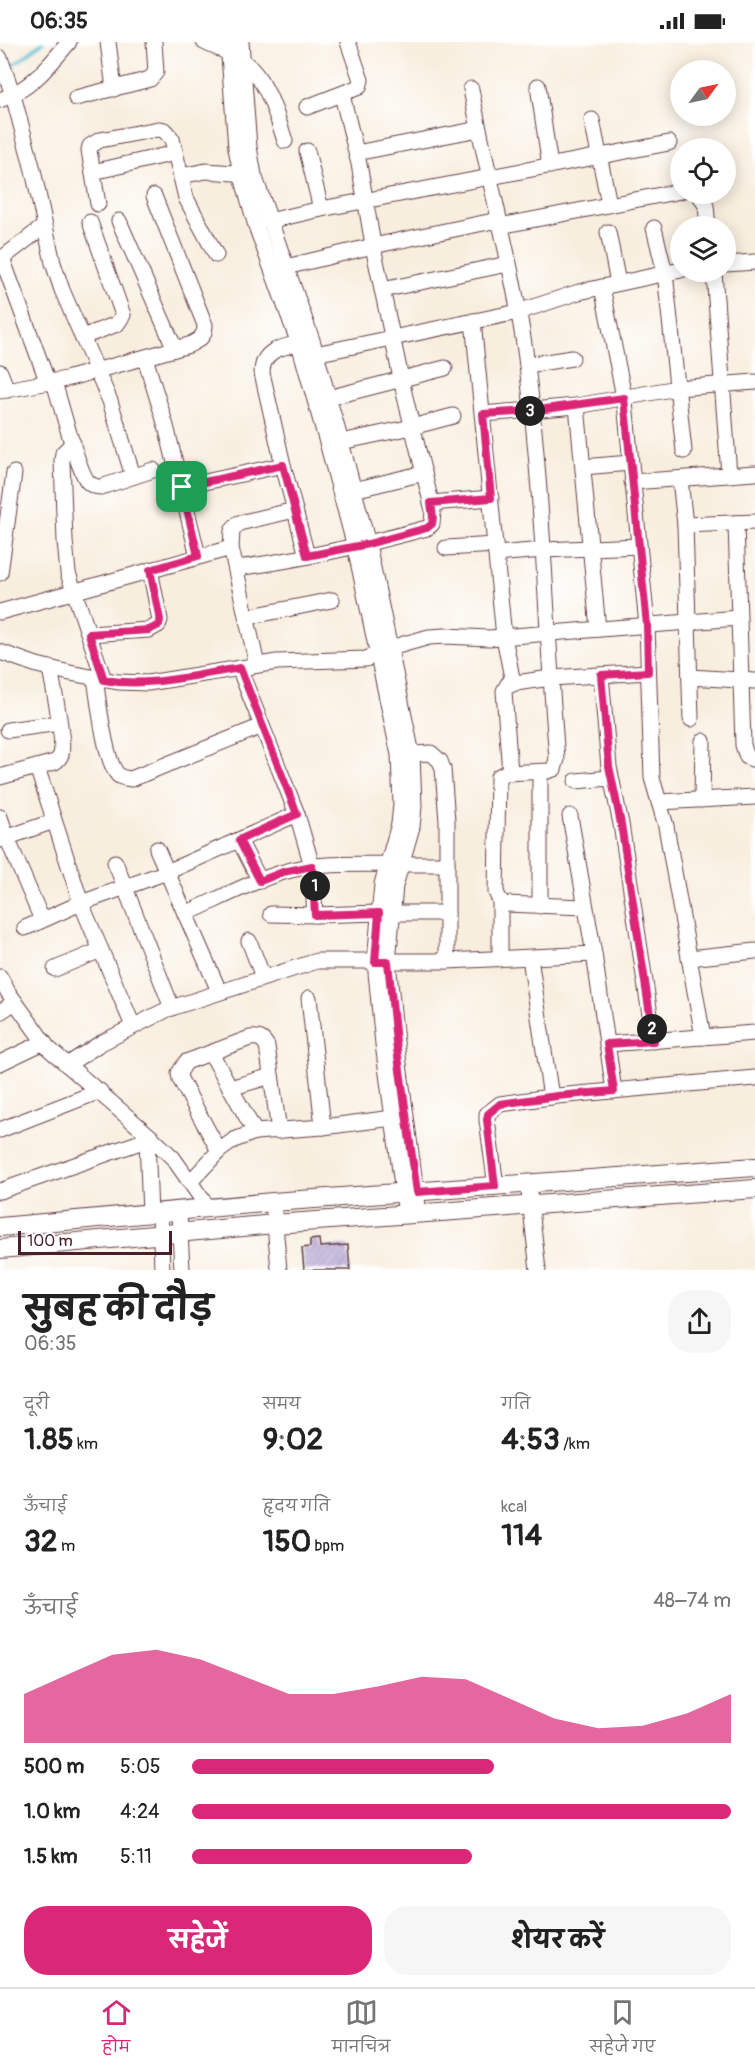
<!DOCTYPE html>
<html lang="hi">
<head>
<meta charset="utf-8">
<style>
  :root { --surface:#fff; --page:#f6f6f6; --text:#222; --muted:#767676; --line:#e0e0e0; --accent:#db2777 }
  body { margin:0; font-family:Pangolin,"Playpen Sans Deva",sans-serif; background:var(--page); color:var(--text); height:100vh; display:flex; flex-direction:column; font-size:22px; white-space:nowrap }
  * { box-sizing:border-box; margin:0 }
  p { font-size:20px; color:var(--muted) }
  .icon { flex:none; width:33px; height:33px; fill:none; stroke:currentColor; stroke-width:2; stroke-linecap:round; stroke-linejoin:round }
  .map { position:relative; height:1228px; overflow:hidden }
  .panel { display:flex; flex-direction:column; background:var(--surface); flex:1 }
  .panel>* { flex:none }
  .needle { width:39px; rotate:57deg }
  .tools { position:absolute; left:670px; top:18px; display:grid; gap:12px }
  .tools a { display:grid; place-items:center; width:66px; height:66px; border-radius:50%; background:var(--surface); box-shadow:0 3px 15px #0003; font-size:30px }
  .scale { position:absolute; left:18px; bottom:15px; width:154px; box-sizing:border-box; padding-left:6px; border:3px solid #4a1f2b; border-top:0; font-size:16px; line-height:21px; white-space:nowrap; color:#4a1f2b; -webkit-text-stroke:4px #fff; paint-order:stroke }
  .pin { position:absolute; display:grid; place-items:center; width:51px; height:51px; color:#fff; margin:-26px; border-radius:12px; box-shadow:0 3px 9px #0006 }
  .km { position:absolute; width:30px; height:30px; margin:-15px; border-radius:50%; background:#222; color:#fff; font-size:16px; line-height:30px; text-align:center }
  .round { display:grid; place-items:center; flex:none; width:63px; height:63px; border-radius:24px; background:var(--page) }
  .head { display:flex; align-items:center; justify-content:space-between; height:102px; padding:0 24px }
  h1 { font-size:33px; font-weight:700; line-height:45px }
  .metrics { display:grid; grid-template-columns:repeat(3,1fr); gap:9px; height:102px; padding:6px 24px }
  .metrics div { display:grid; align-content:center }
  .metrics b { font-size:30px; font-weight:700 }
  .metrics small { font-size:16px; font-weight:400 }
  .metrics p { font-size:16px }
  .chart { height:168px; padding:12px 24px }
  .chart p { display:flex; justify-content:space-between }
  .chart svg { width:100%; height:108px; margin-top:6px; fill:var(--accent); opacity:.7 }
  .button { display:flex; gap:12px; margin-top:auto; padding:12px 24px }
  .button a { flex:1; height:69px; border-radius:24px; background:var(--accent); color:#fff; font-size:24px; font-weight:700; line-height:69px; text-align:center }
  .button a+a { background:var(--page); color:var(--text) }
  ul { padding:0 24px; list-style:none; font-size:20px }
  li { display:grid; grid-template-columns:96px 72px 1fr; align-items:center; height:45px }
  li i { height:15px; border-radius:8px; background:var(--accent) }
  .status { display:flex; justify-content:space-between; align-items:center; height:42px; padding:0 30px; background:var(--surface); direction:ltr }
  .status svg { height:16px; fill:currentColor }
  .tab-bar { display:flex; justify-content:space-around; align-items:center; height:84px; border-top:2px solid var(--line); background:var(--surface); font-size:16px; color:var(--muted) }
  .tab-bar a { display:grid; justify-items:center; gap:3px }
  .tab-bar .active { color:var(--accent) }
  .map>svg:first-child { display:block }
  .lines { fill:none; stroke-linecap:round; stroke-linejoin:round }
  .stream { stroke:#53bbd0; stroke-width:3 }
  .building { fill:url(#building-hatch) }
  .minor-casing { stroke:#643e46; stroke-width:17 }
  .major-casing { stroke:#643e46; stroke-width:20 }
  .minor { stroke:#fff; stroke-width:15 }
  .major { stroke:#fff; stroke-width:18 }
  .route-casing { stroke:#fff; stroke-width:12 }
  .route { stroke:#db2777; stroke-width:8 }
</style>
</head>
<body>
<div class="status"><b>06:35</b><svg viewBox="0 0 49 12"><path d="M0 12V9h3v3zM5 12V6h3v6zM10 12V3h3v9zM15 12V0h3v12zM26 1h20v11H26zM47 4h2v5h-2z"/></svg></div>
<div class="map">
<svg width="755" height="1228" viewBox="0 0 755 1228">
  <defs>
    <pattern id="building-hatch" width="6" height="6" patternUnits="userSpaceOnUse" patternTransform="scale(1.5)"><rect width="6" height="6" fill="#b6a5d4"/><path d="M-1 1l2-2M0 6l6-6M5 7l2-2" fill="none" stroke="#9686ac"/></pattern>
  </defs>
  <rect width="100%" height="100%" fill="#fff"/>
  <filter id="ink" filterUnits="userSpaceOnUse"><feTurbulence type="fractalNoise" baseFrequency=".0167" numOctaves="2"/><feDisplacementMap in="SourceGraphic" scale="12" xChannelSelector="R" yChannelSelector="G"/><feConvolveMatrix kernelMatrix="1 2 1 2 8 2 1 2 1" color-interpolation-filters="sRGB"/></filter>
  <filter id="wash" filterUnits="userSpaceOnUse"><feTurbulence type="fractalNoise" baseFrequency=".008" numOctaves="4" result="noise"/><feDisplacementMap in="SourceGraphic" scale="24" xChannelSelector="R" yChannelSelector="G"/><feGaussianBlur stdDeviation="1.35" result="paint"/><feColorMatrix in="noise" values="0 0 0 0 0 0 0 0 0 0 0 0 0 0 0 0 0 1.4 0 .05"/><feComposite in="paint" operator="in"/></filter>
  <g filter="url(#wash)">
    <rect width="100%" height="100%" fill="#f8eede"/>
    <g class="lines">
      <polyline class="stream" points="7,25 19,19 43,0"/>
    </g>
    <g id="blocks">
      <polygon class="building" points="319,1197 320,1205 348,1203 350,1228 304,1228 302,1206 310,1205 310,1198"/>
    </g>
  </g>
  <g filter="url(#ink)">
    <use href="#blocks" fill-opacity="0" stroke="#643e46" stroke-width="1.5"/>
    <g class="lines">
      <g class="minor-casing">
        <g id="minor">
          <polyline points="108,0 114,47"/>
          <path d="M204 0C216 6 232 11 243 19 267 38 276 71 285 99"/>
          <polyline points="228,0 236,106 241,131 256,184 299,302 328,404 355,505 399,713 401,763 399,782 382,842 375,920 383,1002 406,1173"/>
          <polyline points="241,0 249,105 254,133 312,298 341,400 368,502 412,712 414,764 412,785 395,844 388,920 396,1000 419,1172"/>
          <polyline points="0,16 13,53 33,128 53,221 62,248 110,359 133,434"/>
          <polyline points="538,44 550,124"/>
          <path d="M471 47C488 139 515 230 527 323 543 454 546 586 557 717L554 727 548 729 505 731 498 735 496 850 500 859 505 862 585 865"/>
          <polyline points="76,56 150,37 156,30 154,0"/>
          <path d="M0 58C30 48 49 24 69 0"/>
          <polyline points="307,65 359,45 361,38 348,0"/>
          <polyline points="592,78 609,162"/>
          <polyline points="307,109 321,167"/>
          <polyline points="356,111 479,87"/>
          <polyline points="93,130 175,111"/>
          <polyline points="181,134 206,129 249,132"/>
          <polyline points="699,152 706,164 708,184"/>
          <polyline points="98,162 89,108 90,104 100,98 158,87 164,88 172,97 186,156 216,213"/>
          <polyline points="119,179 175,307"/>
          <polyline points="269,179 321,167 669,101"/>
          <polyline points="500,184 681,149"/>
          <polyline points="654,186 665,231 684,409"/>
          <polyline points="608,190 618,241"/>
          <polyline points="2,216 48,341"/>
          <polyline points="0,218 43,185"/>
          <polyline points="726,222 755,220"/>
          <polyline points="286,225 373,204 498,178"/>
          <polyline points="714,230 729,433"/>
          <polyline points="602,245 625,360 647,583 652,736 666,784 703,995"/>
          <polyline points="382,248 508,222"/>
          <polyline points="473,279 504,595 513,641 511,643"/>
          <polyline points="82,295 117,282 123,273 90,180"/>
          <polyline points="315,312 518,270 579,250 681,228"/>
          <polyline points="145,316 166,384 198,514"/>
          <polyline points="527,323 572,316"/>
          <polyline points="0,330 7,348"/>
          <path d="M54 340C60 359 78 429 88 440 92 444 96 445 101 445L153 428"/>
          <path d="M0 349 66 337 189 303C199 298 205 295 205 283L154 154"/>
          <polyline points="328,356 445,326"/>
          <polyline points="577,364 598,587"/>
          <polyline points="483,372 577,364 677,346 755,340"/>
          <polyline points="341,400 412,385 453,374"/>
          <polyline points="73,401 63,411 62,419 65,499 68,531 104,638"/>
          <polyline points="583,425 630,421"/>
          <polyline points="680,437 685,483 691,677"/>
          <polyline points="632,440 755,431"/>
          <polyline points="182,445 283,423"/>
          <polyline points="354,448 424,431"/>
          <polyline points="431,461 491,456"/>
          <polyline points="736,481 743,703 747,715 755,718"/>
          <polyline points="685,483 755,480"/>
          <polyline points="446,506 495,503"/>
          <polyline points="496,512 544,508 639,504"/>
          <path d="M307 514 283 423 262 331C262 304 288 305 309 299"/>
          <path d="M236 526C301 518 364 503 427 486L432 482 433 468 405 355 375 214 359 122 342 53"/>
          <polyline points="0,531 14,431"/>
          <polyline points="0,570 231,506"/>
          <polyline points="247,575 332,558"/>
          <polyline points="89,592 149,588 158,583 160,578 150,528"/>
          <polyline points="0,610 37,623 70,631 118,640 148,641 277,620 366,617 390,606 429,595 445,594 489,596 738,576"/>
          <polyline points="257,623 231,506 232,489 239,481 295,468"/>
          <polyline points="239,626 297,772 312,824 315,873"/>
          <polyline points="601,633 609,725 621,782 654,999"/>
          <polyline points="690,635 755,639"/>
          <path d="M95 636C98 656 105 720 118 733 121 736 126 736 131 737L262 684"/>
          <polyline points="8,688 59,681"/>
          <polyline points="412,712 431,711 440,719 443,727 447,779 447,919"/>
          <polyline points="37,725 81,861 133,984"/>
          <polyline points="510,731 504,649 508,642 551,636 648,630"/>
          <path d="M0 735 55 720C58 718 59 717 61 713 65 698 53 644 50 626"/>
          <polyline points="576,739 610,736"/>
          <polyline points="702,758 703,699"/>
          <polyline points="659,760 755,755"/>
          <polyline points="570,774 594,912 614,1049"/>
          <polyline points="0,775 7,796 42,878"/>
          <polyline points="0,798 54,779"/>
          <polyline points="239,798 260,839"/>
          <polyline points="157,807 219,949"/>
          <polyline points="115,820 172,966"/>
          <polyline points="401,822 447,822"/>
          <polyline points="540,864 540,731"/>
          <polyline points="393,871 447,871"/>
          <path d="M185 872C222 856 260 834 300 826 328 821 359 823 387 822"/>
          <polyline points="271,872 315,873 379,871"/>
          <polyline points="25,886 81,861 167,830 297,772"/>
          <polyline points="249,899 263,935"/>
          <polyline points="530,916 551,1055"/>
          <polyline points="689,916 755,909"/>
          <polyline points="500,917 500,859"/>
          <polyline points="55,927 101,908"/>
          <polyline points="0,935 8,950 48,1006 152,1096 173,1116 209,1167"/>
          <polyline points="309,956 323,1085"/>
          <polyline points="0,970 15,960"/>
          <polyline points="607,1002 755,991"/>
          <polyline points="211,1011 255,1090"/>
          <polyline points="0,1021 44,1000"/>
          <polyline points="67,1023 101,1001 168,967 317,919 447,919 594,912"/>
          <polyline points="230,1046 271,1034"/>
          <polyline points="0,1088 100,1049"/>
          <polyline points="147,1097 150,1172"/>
          <path d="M219 1109 180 1037 179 1031 186 1020 250 996C259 995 262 996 267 1004L279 1089"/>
          <polyline points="190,1140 219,1109 234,1098 255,1090 323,1085 393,1076"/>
          <polyline points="528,1141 538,1228"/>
          <polyline points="496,1144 487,1078 487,1072 500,1062 557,1054 755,1036"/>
          <polyline points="0,1149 152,1096"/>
          <polyline points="273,1160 279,1228"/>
          <polyline points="179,1170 182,1228"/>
          <polyline points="160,1171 162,1228"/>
        </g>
      </g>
      <g class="major-casing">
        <g id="major">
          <polyline points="0,1185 273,1160 755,1125"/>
          <polyline points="0,1207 275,1182 755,1147"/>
        </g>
      </g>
      <use href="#minor" class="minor"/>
      <use href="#major" class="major"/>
    </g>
  </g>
  <g class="lines" filter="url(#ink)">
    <g class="route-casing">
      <path id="route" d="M624 356 647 583 648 630 601 633 609 724 621 782 654 999 607 1002 614 1049 557 1054 500 1062 488 1072 487 1078 495 1144 417 1150 396 1000 388 920H375L379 871 315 873 312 824 283 830 260 839 239 798 297 772 240 626C195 633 149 646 104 638L89 592 149 588 159 583 160 578 150 528 198 514 182 445 283 423 307 514 368 502 427 486 432 482 433 475 431 461 491 456 483 372 531 369Z"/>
    </g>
    <use href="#route" class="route"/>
  </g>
</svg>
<div class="tools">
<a><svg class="needle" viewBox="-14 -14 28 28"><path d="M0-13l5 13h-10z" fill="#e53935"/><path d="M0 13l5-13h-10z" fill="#767676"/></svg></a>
<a><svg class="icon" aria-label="locate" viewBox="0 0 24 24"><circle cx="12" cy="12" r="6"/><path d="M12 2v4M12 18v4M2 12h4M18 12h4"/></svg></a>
<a><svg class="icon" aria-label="layers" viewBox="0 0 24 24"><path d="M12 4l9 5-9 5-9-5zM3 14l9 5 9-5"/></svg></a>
</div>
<div class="scale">100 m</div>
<div class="pin" style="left:182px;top:445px;background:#1e9e55"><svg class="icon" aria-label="arrive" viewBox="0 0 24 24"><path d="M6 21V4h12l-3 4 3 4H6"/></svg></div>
<b class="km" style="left:315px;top:844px">1</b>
<b class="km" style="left:652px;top:987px">2</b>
<b class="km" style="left:530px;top:369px">3</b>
</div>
<section class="panel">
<div class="head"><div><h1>सुबह की दौड़</h1><p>06:35</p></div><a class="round"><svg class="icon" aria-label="share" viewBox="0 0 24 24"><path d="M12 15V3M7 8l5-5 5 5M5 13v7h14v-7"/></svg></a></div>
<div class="metrics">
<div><p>दूरी</p><b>1.85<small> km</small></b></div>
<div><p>समय</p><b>9:02</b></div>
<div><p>गति</p><b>4:53<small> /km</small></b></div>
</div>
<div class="metrics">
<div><p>ऊँचाई</p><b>32<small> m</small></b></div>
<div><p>हृदय गति</p><b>150<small> bpm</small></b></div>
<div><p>kcal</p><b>114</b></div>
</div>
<div class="chart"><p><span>ऊँचाई</span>48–74 m</p>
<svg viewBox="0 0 160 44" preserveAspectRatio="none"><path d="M0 44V24L10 16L20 8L30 6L40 10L50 17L60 24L70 24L80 21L90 17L100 18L110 26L120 34L130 38L140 37L150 32L160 24V44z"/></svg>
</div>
<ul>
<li><b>500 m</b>5:05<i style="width:56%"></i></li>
<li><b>1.0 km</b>4:24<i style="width:100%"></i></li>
<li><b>1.5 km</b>5:11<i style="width:52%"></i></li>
</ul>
<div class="button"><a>सहेजें</a><a>शेयर करें</a></div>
</section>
<nav class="tab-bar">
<a class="active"><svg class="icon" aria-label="home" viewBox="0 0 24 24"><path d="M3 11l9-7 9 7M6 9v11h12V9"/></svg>होम</a>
<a><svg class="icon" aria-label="map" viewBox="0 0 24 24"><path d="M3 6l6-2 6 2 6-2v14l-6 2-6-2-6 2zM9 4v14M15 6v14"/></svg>मानचित्र</a>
<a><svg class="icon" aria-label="saved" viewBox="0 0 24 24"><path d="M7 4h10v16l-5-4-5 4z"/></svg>सहेजे गए</a>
</nav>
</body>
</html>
